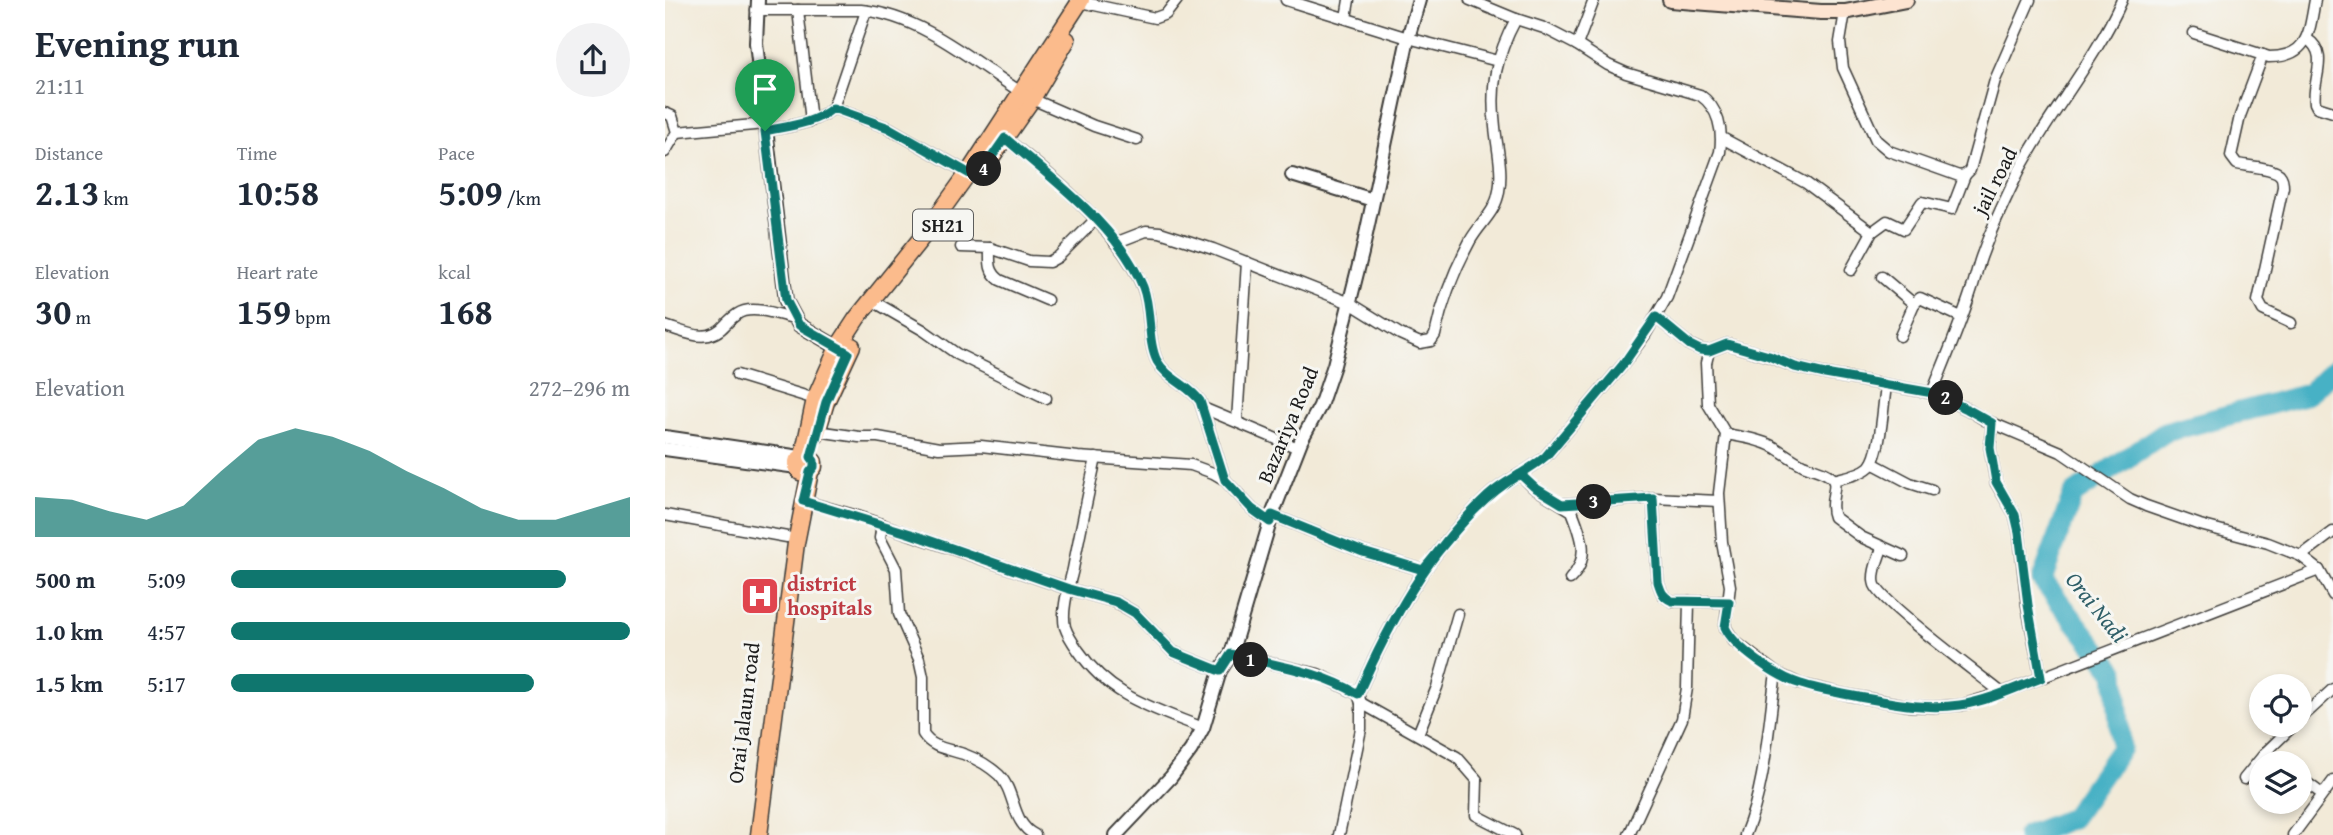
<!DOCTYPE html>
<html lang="en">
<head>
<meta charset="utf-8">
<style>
  :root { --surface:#fff; --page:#f2f2f3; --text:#1f2937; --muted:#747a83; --accent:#0f766e }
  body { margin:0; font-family:"Gentium Book Plus",serif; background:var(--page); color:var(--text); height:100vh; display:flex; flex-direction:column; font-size:26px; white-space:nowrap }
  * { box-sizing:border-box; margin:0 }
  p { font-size:23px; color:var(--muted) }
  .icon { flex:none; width:38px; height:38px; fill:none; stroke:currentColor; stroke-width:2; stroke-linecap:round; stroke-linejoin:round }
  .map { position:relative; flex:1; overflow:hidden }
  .drawer { display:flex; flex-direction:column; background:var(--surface); width:665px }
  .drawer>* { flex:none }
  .fabs { position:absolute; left:1584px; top:674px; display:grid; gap:14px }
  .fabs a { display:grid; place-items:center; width:63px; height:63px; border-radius:50%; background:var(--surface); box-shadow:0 4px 10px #0003; font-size:35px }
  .pin { position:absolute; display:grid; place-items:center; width:60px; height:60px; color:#fff; margin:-72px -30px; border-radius:50% 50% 50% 0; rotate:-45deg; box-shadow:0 0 7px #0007 }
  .pin .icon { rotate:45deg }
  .km { position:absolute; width:35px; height:35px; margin:-18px; border-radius:50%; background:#222; color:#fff; font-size:19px; line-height:35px; text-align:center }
  .round { display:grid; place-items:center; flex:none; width:74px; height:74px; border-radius:37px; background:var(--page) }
  .overview { display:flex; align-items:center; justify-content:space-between; height:119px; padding:0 35px }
  h1 { font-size:38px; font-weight:800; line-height:52px }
  .metrics { display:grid; grid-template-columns:repeat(3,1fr); gap:10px; height:119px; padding:7px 35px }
  .metrics div { display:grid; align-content:center }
  .metrics b { font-size:35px; font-weight:800 }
  .metrics small { font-size:19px; font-weight:400 }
  .metrics p { font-size:19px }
  .chart { height:196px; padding:14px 35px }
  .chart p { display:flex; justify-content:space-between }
  .chart svg { width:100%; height:126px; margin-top:7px; fill:var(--accent); opacity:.7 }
  ul { padding:0 35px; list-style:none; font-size:23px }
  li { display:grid; grid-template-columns:112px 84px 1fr; align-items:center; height:52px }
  li i { height:18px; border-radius:9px; background:var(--accent) }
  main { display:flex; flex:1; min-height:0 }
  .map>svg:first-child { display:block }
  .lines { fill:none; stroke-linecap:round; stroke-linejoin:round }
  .river { stroke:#47b1c5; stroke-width:21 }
  .minor-casing { stroke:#3c3b38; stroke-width:13 }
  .tertiary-casing { stroke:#3c3b38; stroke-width:16 }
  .secondary-casing { stroke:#3c3b38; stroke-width:18 }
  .primary-casing { stroke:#3c3b38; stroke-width:19 }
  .minor { stroke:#fff; stroke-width:10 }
  .tertiary { stroke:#fff; stroke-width:12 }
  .secondary { stroke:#fde4d1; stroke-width:14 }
  .primary { stroke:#fbbb8c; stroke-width:16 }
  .route-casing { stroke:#fff; stroke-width:14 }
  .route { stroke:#0f766e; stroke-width:9 }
  .labels { text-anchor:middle; stroke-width:6; stroke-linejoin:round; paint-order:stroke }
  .shield { fill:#f6f6f2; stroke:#5d5d5c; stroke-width:2 }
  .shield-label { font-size:19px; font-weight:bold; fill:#1c1c1c }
  .street-label { font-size:21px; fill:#1c1c1c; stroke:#f6f6f2 }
  .health-label { font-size:21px; font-weight:bold; fill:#be3a42; stroke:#f6f6f2; text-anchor:start }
  .water-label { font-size:23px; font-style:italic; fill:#2f5f68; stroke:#f6f6f2 }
</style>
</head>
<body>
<main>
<section class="drawer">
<div class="overview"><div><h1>Evening run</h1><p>21:11</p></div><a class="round"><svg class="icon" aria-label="share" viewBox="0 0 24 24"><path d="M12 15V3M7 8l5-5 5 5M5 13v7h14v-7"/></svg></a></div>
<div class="metrics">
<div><p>Distance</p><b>2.13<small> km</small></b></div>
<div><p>Time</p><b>10:58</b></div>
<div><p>Pace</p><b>5:09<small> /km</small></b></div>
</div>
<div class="metrics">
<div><p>Elevation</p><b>30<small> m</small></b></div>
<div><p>Heart rate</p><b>159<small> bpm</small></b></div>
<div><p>kcal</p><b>168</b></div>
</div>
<div class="chart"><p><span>Elevation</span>272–296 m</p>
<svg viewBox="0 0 160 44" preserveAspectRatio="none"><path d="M0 44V30L10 31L20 35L30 38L40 33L50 21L60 10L70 6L80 9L90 14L100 21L110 27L120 34L130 38L140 38L150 34L160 30V44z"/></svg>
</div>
<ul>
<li><b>500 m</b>5:09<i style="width:84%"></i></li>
<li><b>1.0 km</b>4:57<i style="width:100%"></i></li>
<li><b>1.5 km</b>5:17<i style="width:76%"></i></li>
</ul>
</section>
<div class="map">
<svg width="1668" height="835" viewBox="0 0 1668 835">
  <rect width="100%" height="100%" fill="#f6f6f2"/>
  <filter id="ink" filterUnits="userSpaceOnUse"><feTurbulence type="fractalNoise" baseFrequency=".0143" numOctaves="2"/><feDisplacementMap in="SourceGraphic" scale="14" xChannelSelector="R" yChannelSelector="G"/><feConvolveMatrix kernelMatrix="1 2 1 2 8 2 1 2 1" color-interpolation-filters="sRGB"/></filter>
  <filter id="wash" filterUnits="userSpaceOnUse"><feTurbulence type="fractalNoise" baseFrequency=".00686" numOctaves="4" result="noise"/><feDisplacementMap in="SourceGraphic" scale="28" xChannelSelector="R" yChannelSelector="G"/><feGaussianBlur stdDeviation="1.57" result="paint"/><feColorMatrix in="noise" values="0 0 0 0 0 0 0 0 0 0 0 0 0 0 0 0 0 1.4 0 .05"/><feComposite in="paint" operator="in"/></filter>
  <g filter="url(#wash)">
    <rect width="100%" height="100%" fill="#f2ead8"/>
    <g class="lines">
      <polyline class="river" points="1362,835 1407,818 1456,748 1450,672 1377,580 1408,495 1500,432 1643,394 1668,370"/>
    </g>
  </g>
  <g filter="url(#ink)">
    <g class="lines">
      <g class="minor-casing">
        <g id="minor">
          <polyline points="621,0 743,38 833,61"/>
          <polyline points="411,1 490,18 501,14 512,0"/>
          <path d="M91 10H196C255 15 308 61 357 93"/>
          <polyline points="133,10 146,121"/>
          <polyline points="1180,12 1175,42 1178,68 1211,140 1224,151 1294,176 1300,175 1305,170 1330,80 1365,0"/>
          <polyline points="681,18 684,0"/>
          <path d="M1529 33 1604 57C1644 57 1644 32 1650 0"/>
          <path d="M1642 39C1666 54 1646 81 1650 103L1652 107 1668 112"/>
          <polyline points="912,45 929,0"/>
          <path d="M1598 55 1575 116 1566 156 1572 164C1582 166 1610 168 1615 175 1618 178 1618 183 1618 187L1593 301 1598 310 1626 323"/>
          <polyline points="367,99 429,126 472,140"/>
          <polyline points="168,108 224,128 312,178"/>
          <polyline points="0,113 7,116 12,132 0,152"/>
          <path d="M100 131C123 126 149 124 168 108L201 11"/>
          <polyline points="12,132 100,124"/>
          <path d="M337 136C383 172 457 233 478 288 487 311 482 341 492 361 502 379 524 385 535 401L560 480"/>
          <polyline points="1057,138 1141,183 1207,232"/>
          <path d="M450 243 481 231 495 232 548 249 685 303 735 334 755 343 766 341 770 335C777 301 789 271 805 241 815 223 831 212 834 191 838 170 832 148 830 127 825 85 831 56 851 19"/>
          <polyline points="296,247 325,248 364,261 384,262 393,257 430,220"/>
          <path d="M325 248C325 262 323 271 335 280L382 300"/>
          <polyline points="1186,270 1207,232 1222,221 1239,229 1257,202 1287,209 1300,175"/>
          <polyline points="1217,277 1249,304 1255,298 1296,317"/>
          <polyline points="213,304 258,330 292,354 381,398"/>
          <polyline points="991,317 1025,345 1036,350 1044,351 1062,344 1103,356 1130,367 1160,374 1267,393 1302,409 1320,420 1396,452 1465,499 1481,506 1535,525 1603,543 1636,556 1654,570 1668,595"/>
          <path d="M0 326C23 333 43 345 61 324 66 319 71 313 79 311 94 307 114 315 129 318"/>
          <polyline points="1235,336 1249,304"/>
          <polyline points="1044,351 1041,363 1043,404 1061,434 1054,493 1057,542 1065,586 1060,627 1069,641 1111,673 1135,684 1183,695 1246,706 1269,707 1297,705 1337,693 1654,570"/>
          <polyline points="72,375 150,399"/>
          <path d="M1267 393C1281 358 1296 323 1307 288 1311 276 1313 264 1318 252 1328 224 1342 196 1355 169 1386 111 1430 61 1457 0"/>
          <polyline points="538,408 633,448"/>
          <polyline points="572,421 582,262"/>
          <polyline points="1327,423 1325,448 1328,465 1331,483 1350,515 1354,532 1362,605 1376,678"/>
          <polyline points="152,431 194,437 213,437 274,448 316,446 413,457 526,465 548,473 560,480 587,509 605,522"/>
          <path d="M1061 434C1077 437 1094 439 1109 447 1119 453 1128 460 1138 465 1147 469 1161 471 1168 479 1173 486 1163 502 1169 517L1196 537 1238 556"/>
          <path d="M431 458C423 495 415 532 408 569 404 586 396 610 400 627 403 636 408 643 413 650 445 697 488 708 538 728"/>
          <polyline points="1207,463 1245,483 1267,490"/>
          <path d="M855 474 868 487 907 511C917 536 926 558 905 579"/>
          <path d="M1168 480C1179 477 1195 475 1204 467 1216 455 1218 404 1221 386"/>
          <path d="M988 498 993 582C996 592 998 597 1007 601L1064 602"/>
          <polyline points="138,501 189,515 404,589 451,602 470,613 508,652 555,671"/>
          <polyline points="897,504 988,498 1054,501"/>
          <polyline points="0,515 122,537"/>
          <polyline points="607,515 698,552 758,570"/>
          <path d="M217 524 215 538 231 569 234 614 254 659 258 677V734C267 749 286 749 301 755 312 759 325 767 334 775 351 792 346 823 370 835"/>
          <path d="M1217 548C1214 558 1206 574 1210 585 1218 604 1315 675 1337 693"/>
          <polyline points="1636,556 1668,532"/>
          <polyline points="566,654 653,674 693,694"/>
          <polyline points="696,703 792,757 812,780 811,815 850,835"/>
          <polyline points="1634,720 1668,689"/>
          <polyline points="753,734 772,687 793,614"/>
          <polyline points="1601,752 1616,763"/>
          <polyline points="1634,777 1657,794"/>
          <polyline points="1579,779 1601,752 1630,724"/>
          <path d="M674 835 696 729V703L693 694C725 622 764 550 823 496 840 480 863 472 881 456L957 366 980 335 1002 297 1055 152C1058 131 1054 108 1035 95L961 73 943 65 912 45 879 28 851 19 805 0"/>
          <polyline points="964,835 1017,719 1022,688 1024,601"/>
          <path d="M1080 835C1101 784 1103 727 1111 673"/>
          <polyline points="1628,835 1668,781"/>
        </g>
      </g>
      <g class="tertiary-casing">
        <g id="tertiary">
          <polyline points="93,0 91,43 121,301 134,325 179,351"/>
          <polyline points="627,175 708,200"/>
          <polyline points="0,437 135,457"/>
          <polyline points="0,449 132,467"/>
          <polyline points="451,835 506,777 526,750 538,728 555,671 566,654 607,515 636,441 655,406 669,365 697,253 743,38 754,0"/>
        </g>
      </g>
      <g class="secondary-casing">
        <polyline id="secondary" points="1005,0 1156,12 1180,12 1241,0"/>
      </g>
      <g class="primary-casing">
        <g id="primary">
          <polyline points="321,165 367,99 402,40"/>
          <polyline points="151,435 161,402 187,346"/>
          <polyline points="138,456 143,456 149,462 149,467 143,473 135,472 132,467 132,461 138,456 150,399 173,347 192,318 258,236 304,172 416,0"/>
          <polyline points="94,835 131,543 145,472"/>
        </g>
      </g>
      <use href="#minor" class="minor"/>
      <use href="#tertiary" class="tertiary"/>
      <use href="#secondary" class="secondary"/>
      <use href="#primary" class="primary"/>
    </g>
  </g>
  <g class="lines" filter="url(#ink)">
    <g class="route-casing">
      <path id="route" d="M100 131 121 300 134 325 183 353 161 402 146 457 149 461V467L145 472 138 501 246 534 404 589 451 602 470 613 508 652 555 671 566 654C611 666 653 670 693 694 725 622 764 550 823 496 840 480 863 472 881 456L957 366 991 317 1025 345 1035 350 1044 351 1062 344 1104 356 1130 367 1160 374 1268 393 1302 409 1327 423 1325 448 1328 464 1331 482 1350 515 1354 532 1363 605 1376 678C1350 688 1323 701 1295 705 1260 710 1228 703 1194 697 1175 693 1154 690 1136 684 1114 678 1069 648 1060 627L1064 602 1007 601C998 597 996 592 993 582L988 498 897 504 869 487 855 474C815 497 787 535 758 570L698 552 607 515 605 522 587 509 560 480 535 401C524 385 502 379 492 361 482 341 487 310 478 287 454 227 388 180 340 138L312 178 224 128 168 108C149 124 123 126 100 131"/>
    </g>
    <use href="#route" class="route"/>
  </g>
  <defs>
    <g id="hospital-square" transform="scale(2.0125)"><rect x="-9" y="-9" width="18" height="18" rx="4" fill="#e0444e" stroke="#f6f6f2"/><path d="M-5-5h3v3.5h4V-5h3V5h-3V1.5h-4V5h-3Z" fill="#fff"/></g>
  </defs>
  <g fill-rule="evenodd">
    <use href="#hospital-square" x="95" y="596"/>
  </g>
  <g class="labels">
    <rect class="shield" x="248" y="209.5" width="60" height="31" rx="5"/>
    <g class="shield-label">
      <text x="278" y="232">SH21</text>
    </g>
    <g class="street-label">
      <text transform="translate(1330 181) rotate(-63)" y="7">jail road</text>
      <text transform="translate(623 425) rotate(-67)" y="7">Bazariya Road</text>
      <text transform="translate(79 713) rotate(-83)" y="7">Orai Jalaun road</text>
    </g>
    <g class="health-label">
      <text x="122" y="591">district<tspan x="122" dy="24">hospitals</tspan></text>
    </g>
    <g class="water-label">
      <text transform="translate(1432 607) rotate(51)" y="8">Orai Nadi</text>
    </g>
  </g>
</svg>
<div class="fabs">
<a><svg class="icon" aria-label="locate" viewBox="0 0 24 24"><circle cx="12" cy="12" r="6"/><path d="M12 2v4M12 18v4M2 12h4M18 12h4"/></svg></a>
<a><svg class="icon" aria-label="layers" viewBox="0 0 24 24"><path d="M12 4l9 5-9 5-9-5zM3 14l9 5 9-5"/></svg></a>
</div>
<div class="pin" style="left:100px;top:131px;background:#1e9e55"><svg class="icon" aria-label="arrive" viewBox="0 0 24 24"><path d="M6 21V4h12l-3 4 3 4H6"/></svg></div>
<b class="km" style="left:586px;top:660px">1</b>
<b class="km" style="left:1281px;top:398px">2</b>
<b class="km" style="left:929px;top:502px">3</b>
<b class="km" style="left:319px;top:169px">4</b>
</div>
</main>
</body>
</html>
